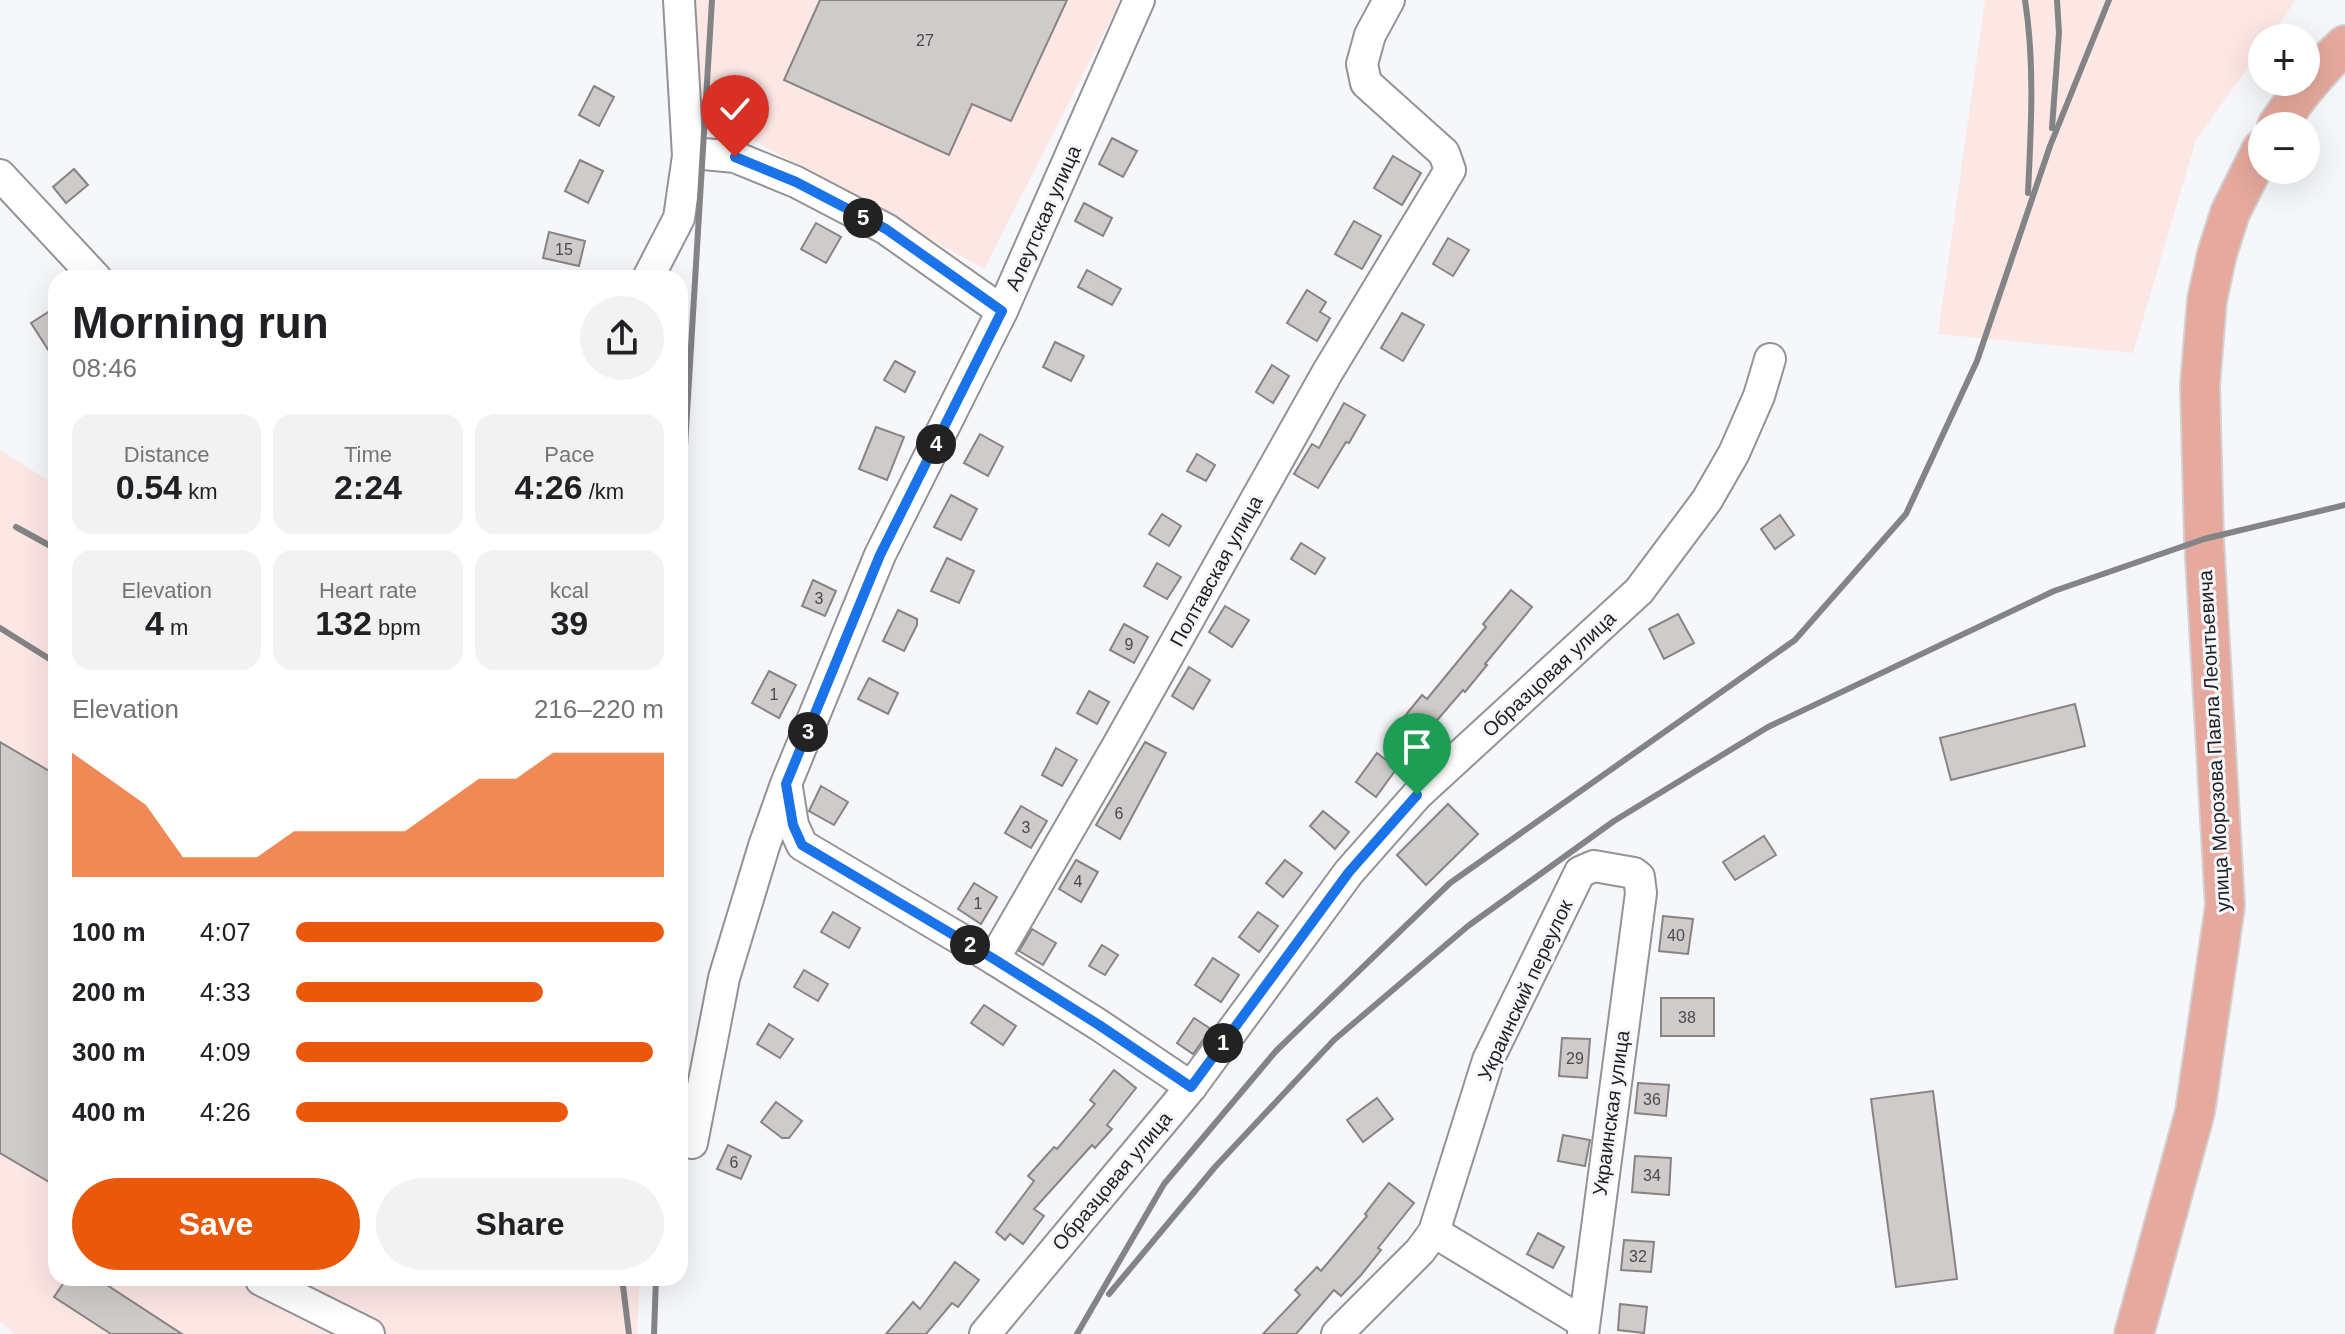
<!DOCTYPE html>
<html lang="en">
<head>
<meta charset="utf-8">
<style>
  :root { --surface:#fff; --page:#f2f2f2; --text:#202124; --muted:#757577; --accent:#ea580c }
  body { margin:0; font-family:Arial,sans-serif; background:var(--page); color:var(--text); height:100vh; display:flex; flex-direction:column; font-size:30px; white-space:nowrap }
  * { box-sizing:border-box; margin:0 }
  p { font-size:26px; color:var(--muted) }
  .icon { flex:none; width:44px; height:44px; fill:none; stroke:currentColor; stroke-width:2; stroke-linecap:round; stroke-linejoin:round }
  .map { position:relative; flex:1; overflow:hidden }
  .details { position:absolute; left:48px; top:270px; width:640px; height:1016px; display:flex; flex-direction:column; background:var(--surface); border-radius:24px; box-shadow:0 8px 32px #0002 }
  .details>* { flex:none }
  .controls { position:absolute; left:2248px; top:24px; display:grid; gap:16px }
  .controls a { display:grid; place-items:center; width:72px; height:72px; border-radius:50%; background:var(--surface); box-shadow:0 8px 32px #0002; font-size:40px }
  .pin { position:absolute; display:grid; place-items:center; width:68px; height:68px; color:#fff; margin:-82px -34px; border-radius:50% 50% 50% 0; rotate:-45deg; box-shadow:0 0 8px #0007 }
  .pin .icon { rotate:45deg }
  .km { position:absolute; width:40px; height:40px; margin:-20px; border-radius:50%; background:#222; color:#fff; font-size:22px; line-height:40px; text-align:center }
  .round { display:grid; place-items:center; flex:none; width:84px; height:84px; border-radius:42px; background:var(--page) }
  .summary { display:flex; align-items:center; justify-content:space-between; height:136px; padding:0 24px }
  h1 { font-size:44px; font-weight:600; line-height:60px }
  .figures { display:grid; grid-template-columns:repeat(3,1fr); gap:12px; height:136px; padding:8px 24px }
  .figures div { display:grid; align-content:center; border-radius:20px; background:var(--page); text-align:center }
  .figures b { font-size:34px; font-weight:600 }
  .figures small { font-size:22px; font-weight:400 }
  .figures p { font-size:22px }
  .chart { height:224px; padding:16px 24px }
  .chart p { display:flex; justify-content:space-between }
  .chart svg { width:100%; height:144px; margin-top:8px; fill:var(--accent); opacity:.7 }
  .action { display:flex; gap:16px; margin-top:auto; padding:16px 24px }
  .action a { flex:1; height:92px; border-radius:48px; background:var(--accent); color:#fff; font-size:32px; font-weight:600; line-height:92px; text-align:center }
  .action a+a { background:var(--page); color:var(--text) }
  ul { padding:0 24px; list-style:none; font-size:26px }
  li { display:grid; grid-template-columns:128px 96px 1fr; align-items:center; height:60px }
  li i { height:20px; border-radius:10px; background:var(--accent) }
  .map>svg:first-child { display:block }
  .industrial { fill:#fde7e5 }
  .building { fill:#d0cbcb; stroke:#888483; stroke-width:2 }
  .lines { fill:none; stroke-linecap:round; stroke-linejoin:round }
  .minor-casing { stroke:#929396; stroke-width:34 }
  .major-casing { stroke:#d2d2d2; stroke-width:42 }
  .minor { stroke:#fff; stroke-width:30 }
  .major { stroke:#e6a99d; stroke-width:38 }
  .rail { stroke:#838486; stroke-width:6 }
  .route-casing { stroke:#fff; stroke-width:16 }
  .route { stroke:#1a73e8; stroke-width:10 }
  .labels { text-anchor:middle; stroke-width:6; stroke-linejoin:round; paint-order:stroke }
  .number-label { font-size:16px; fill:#4a4a4b }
  .street-label { font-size:20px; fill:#1e1f20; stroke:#f6f7fa }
</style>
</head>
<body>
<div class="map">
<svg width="2345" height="1334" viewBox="0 0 2345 1334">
  <rect width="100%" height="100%" fill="#f6f7fa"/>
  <g class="industrial">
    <polygon points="685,0 1121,0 984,269 697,109"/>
    <polygon points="1985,0 2296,0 2269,38 2262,38 2262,48 2196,140 2133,353 1938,334"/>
    <polygon points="0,450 56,485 56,1278 640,1278 637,1334 16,1334 0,1322"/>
  </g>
  <g class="building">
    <polygon points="820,0 1067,0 1011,121 972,104 949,155 784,80"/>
    <polygon points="594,86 614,97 599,126 579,115"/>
    <polygon points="1112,138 1137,151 1123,177 1099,164"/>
    <polygon points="1393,156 1421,173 1402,205 1374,188"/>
    <polygon points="580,160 603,171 588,203 565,191"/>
    <polygon points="74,169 88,185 66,203 53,187"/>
    <polygon points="1084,203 1112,218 1103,236 1075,221"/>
    <polygon points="1354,221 1381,236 1362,269 1335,254"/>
    <polygon points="816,223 841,237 826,263 801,249"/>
    <polygon points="549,232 585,241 579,266 543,258"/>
    <polygon points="1448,238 1469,250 1453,276 1433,264"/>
    <polygon points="1087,270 1121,289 1112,305 1078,287"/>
    <polygon points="1307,290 1326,302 1320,312 1330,318 1317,341 1287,323"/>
    <polygon points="56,307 56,362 31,323"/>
    <polygon points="1402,313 1424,325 1403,361 1381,348"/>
    <polygon points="1055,342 1084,356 1071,381 1043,367"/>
    <polygon points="895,361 915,372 905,392 884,380"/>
    <polygon points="1272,365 1289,376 1273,403 1256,392"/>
    <polygon points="1344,403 1365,415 1349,443 1346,442 1318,488 1294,474 1312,444 1319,448"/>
    <polygon points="876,427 904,437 887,480 859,469"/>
    <polygon points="980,434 1003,447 988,476 964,463"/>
    <polygon points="1197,454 1215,465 1206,481 1187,471"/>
    <polygon points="951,495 977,509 961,540 934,527"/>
    <polygon points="1162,514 1181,526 1169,546 1149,534"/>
    <polygon points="1780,515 1794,535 1775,549 1761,529"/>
    <polygon points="1301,543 1325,558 1315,574 1291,559"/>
    <polygon points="947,558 974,571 959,603 931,591"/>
    <polygon points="1157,563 1181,577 1167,599 1144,586"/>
    <polygon points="813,580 836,591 825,616 802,606"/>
    <polygon points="1511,590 1532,607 1485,664 1487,665 1465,692 1463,690 1421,739 1400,722 1422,695 1427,699 1486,627 1483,624"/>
    <polygon points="1225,606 1249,620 1232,647 1209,632"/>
    <polygon points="898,610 917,619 917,625 904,651 883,641"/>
    <polygon points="1678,614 1694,643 1664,659 1649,629"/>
    <polygon points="1124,624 1148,637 1134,663 1110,650"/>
    <polygon points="1189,667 1210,680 1193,709 1172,696"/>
    <polygon points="769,671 796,685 779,718 752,703"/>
    <polygon points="869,678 898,693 888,714 858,699"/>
    <polygon points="1089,691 1109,702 1097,724 1077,713"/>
    <polygon points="2075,704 2085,746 1951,780 1940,738"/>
    <polygon points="0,742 56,775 56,1186 0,1153"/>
    <polygon points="1145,742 1166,753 1120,839 1096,825"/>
    <polygon points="1056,748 1077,760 1062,786 1042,775"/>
    <polygon points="1377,753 1397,768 1376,797 1356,782"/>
    <polygon points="821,786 848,802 834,825 809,811"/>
    <polygon points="1448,804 1478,834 1426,885 1397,855"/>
    <polygon points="1021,806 1047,821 1031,848 1005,833"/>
    <polygon points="1323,811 1349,832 1335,849 1310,826"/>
    <polygon points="1764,836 1776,855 1735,880 1723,862"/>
    <polygon points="1076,860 1098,872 1081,902 1059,889"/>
    <polygon points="1285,860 1302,873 1283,897 1266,883"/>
    <polygon points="974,883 997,897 981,924 958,909"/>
    <polygon points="833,912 860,928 849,948 821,932"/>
    <polygon points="1258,912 1278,926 1259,952 1239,937"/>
    <polygon points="1663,916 1693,919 1688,954 1659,951"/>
    <polygon points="1032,929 1056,943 1043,965 1019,951"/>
    <polygon points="1102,945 1118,955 1105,975 1089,966"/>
    <polygon points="1213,958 1239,975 1221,1002 1195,985"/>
    <polygon points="804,970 828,984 818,1001 794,987"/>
    <rect x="1661" y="998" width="53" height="38"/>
    <polygon points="984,1005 1016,1026 1003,1045 971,1023"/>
    <polygon points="1194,1018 1211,1029 1193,1054 1177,1043"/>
    <polygon points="769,1024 793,1039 780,1058 757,1044"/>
    <polygon points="1562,1038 1590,1039 1587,1078 1559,1076"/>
    <polygon points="1114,1070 1136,1088 1107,1125 1112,1129 1095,1148 1092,1145 1034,1209 1044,1216 1023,1244 1010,1234 1005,1240 996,1232 1034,1181 1028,1176 1054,1147 1057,1149 1095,1104 1090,1100"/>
    <polygon points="1638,1083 1669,1085 1666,1116 1635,1113"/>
    <polygon points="1933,1091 1957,1279 1896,1287 1871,1099"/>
    <polygon points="1377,1098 1393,1119 1363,1142 1347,1120"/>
    <polygon points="776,1102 802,1121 789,1138 782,1138 761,1122"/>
    <polygon points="1563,1135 1590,1140 1585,1166 1558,1161"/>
    <polygon points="728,1145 751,1156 741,1179 717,1169"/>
    <polygon points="1635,1156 1671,1158 1669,1195 1632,1192"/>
    <polygon points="1389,1183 1414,1203 1378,1248 1381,1250 1361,1275 1341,1296 1334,1290 1296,1334 1263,1334 1300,1295 1295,1290 1317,1267 1321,1271 1367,1216 1365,1214"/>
    <polygon points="1538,1233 1564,1247 1553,1268 1527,1254"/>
    <polygon points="1624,1240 1654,1242 1651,1272 1621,1270"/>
    <polygon points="955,1262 979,1280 958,1307 952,1303 926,1334 886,1334 913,1302 920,1309"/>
    <polygon points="67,1278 112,1278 107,1285 182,1334 111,1334 54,1297"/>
    <polygon points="1620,1304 1647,1307 1644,1333 1618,1330"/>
  </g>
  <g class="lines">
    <g class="minor-casing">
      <g id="minor">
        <polyline points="688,156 704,154 735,157 796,182 886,229 1002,311"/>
        <polyline points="0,175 96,278"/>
        <polyline points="648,278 679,218 688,156 679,0"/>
        <polyline points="787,788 793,825 802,845 994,959 1099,1025 1191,1087"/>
        <polyline points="994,959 1118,745 1327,373 1450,170 1444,153 1366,83 1362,64 1370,35 1389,0"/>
        <polyline points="692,1143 724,978 764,846 786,784 880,555 1002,311 1139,0"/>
        <polyline points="1434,1232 1583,1322"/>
        <polyline points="261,1280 369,1334"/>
        <polyline points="985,1334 1191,1087 1349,872 1417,795 1639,591 1707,500 1734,453 1759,396 1770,359"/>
        <polyline points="1337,1334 1420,1251 1434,1232 1488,1060 1580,872 1594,866 1634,873 1639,877 1641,893 1583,1334"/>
      </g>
    </g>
    <g class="major-casing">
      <g id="major">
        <path d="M2277 126C2296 97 2319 69 2345 45"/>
        <polyline points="2134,1334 2195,1112 2225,906 2204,539 2200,385 2207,300 2217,254 2230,213 2262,149"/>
      </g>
    </g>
    <use href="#minor" class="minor"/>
    <use href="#major" class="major"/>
    <g class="rail">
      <path d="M2025 0C2035 64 2031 129 2028 193"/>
      <polyline points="2052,128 2059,33 2057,0"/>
      <polyline points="16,527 56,549"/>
      <polyline points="680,529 712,0"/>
      <polyline points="0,628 56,663"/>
      <polyline points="622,1278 629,1334"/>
      <polyline points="1109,1294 1215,1167 1334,1040 1468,926 1614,821 1768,727 2054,591 2204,539 2345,505"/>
      <polyline points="654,1334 656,1278"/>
      <polyline points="1077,1334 1164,1184 1276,1051 1450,883 1795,640 1906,514 1977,361 2050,146 2109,0"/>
    </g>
  </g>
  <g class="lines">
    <g class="route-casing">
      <polyline id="route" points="735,157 796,182 886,229 1002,311 880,555 786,784 793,825 802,845 994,959 1099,1025 1191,1087 1349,872 1417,795"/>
    </g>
    <use href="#route" class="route"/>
  </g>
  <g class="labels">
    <g class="number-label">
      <text x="925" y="46">27</text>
      <text x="564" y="255">15</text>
      <text x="819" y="604">3</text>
      <text x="1129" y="650">9</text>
      <text x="774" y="700">1</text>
      <text x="1119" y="819">6</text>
      <text x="1026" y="833">3</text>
      <text x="1078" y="887">4</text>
      <text x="978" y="909">1</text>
      <text x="1676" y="941">40</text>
      <text x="1687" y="1023">38</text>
      <text x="1575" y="1064">29</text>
      <text x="1652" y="1105">36</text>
      <text x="734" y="1168">6</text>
      <text x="1652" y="1181">34</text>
      <text x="1638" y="1262">32</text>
    </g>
    <g class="street-label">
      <text transform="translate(1043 218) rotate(-66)" y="7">Алеутская улица</text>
      <text transform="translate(1216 571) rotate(-61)" y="7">Полтавская улица</text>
      <text transform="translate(1549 674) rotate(-43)" y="7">Образцовая улица</text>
      <text transform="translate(2214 741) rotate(-93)" y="7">улица Морозова Павла Леонтьевича</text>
      <text transform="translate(1525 990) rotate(-65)" y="7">Украинский переулок</text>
      <text transform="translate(1611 1113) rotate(-82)" y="7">Украинская улица</text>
      <text transform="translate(1112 1181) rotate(-50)" y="7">Образцовая улица</text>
    </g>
  </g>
</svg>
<div class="controls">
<a>+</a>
<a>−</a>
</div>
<div class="pin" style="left:1417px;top:795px;background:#1e9e55"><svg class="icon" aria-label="arrive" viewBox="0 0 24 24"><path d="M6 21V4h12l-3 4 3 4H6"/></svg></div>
<div class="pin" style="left:735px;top:157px;background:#d93025"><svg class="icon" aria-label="check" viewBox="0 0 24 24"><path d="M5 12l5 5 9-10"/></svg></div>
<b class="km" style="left:1223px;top:1043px">1</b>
<b class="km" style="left:970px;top:945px">2</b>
<b class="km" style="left:808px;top:732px">3</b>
<b class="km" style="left:936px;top:444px">4</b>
<b class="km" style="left:863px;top:218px">5</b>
<section class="details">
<div class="summary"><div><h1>Morning run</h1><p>08:46</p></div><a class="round"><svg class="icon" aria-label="share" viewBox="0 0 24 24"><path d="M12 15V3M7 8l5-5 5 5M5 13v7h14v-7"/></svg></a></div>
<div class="figures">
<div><p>Distance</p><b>0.54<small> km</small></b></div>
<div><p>Time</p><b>2:24</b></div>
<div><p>Pace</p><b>4:26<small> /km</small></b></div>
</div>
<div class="figures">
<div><p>Elevation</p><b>4<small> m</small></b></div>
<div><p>Heart rate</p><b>132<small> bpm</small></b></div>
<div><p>kcal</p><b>39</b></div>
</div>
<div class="chart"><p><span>Elevation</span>216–220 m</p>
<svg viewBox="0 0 160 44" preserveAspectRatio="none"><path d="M0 44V6L10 14L20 22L30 38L40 38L50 38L60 30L70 30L80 30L90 30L100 22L110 14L120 14L130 6L140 6L150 6L160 6V44z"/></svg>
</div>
<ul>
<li><b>100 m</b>4:07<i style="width:100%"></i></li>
<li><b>200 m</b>4:33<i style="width:67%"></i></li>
<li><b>300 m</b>4:09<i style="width:97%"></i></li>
<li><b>400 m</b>4:26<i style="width:74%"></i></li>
</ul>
<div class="action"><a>Save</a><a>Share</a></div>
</section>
</div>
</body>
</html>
